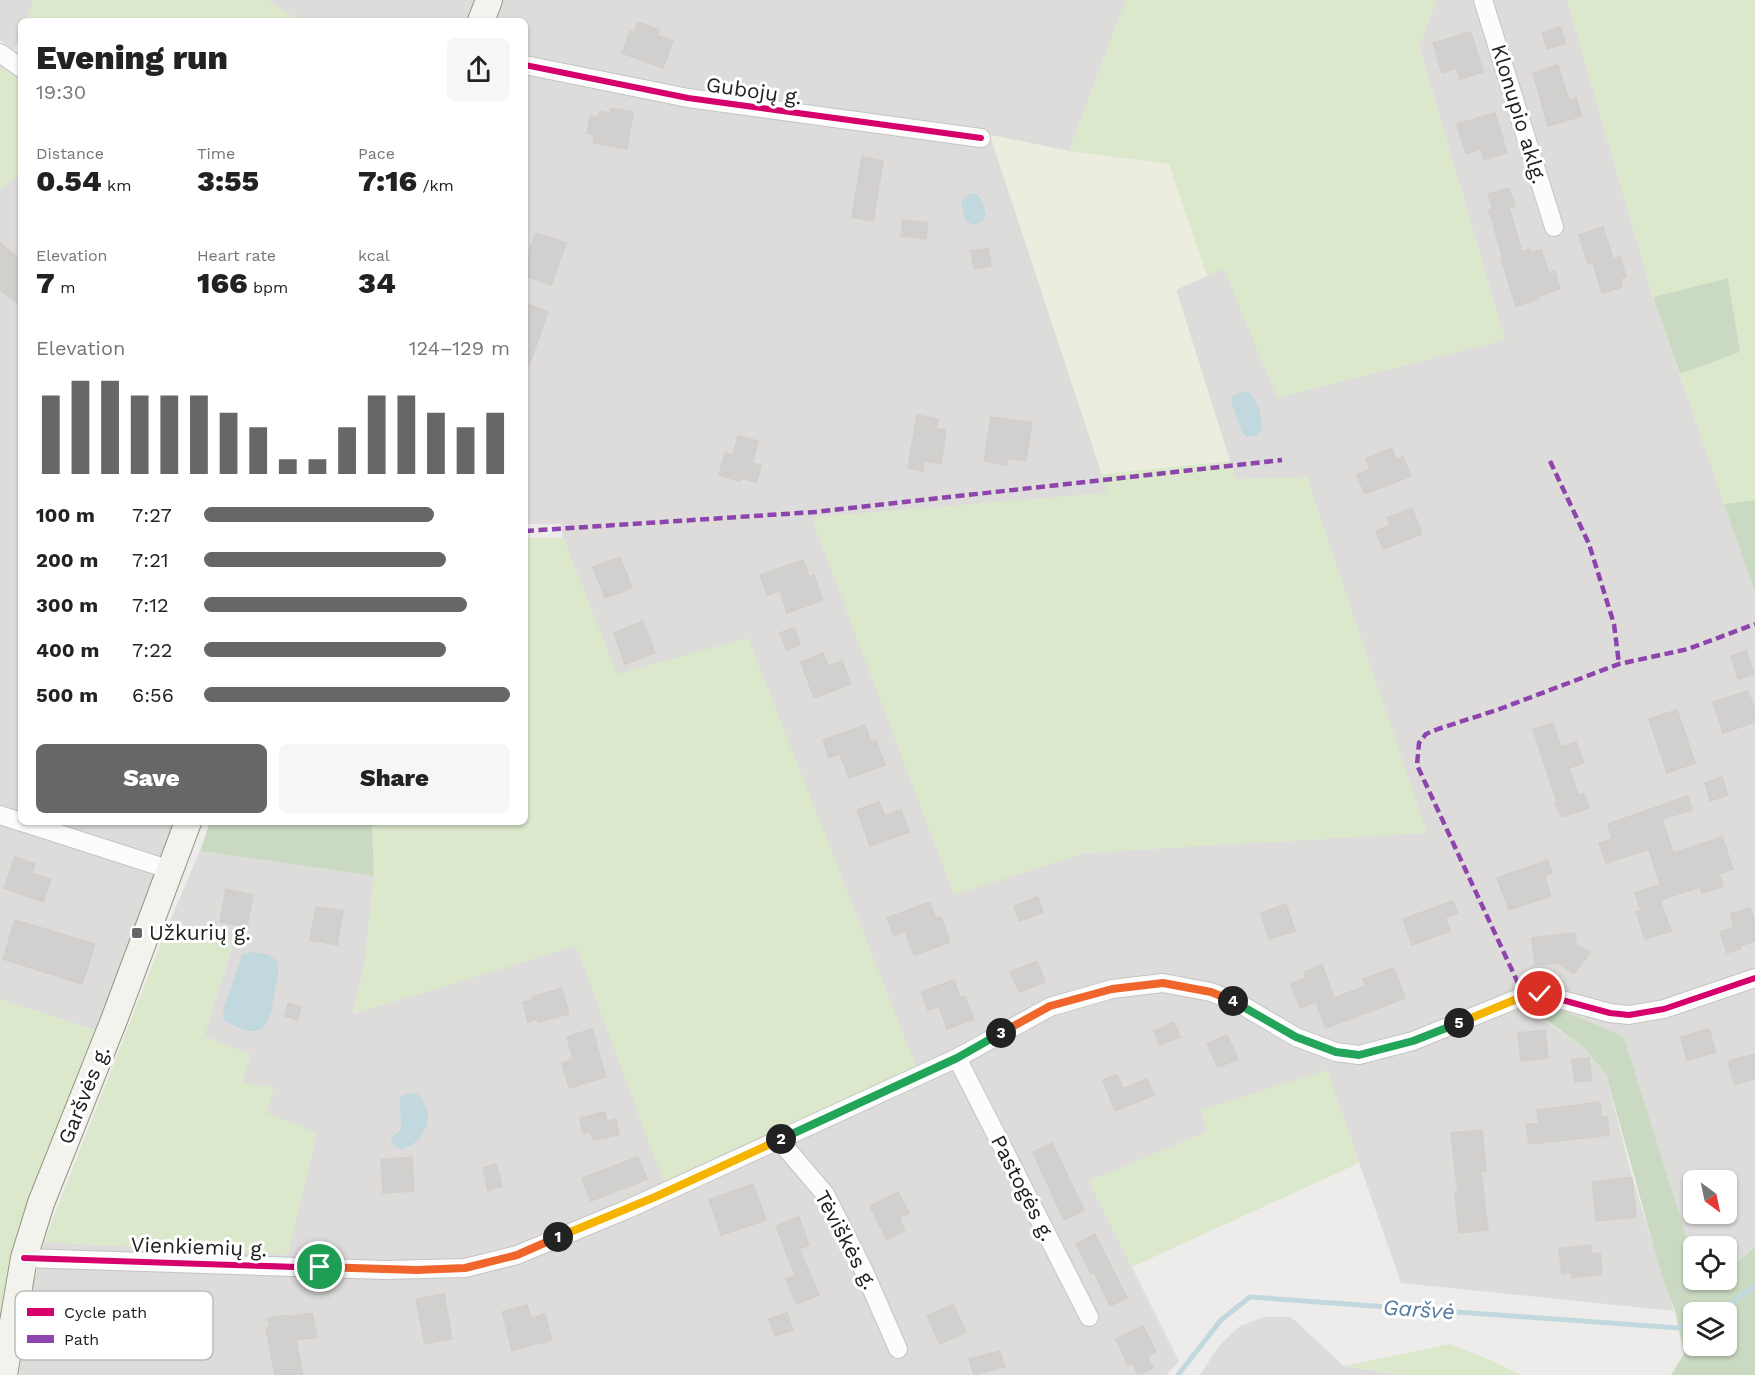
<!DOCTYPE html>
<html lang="en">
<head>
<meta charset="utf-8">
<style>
  :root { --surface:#fff; --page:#f6f6f6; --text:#222; --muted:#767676; --accent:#686767 }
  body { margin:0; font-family:"Work Sans",sans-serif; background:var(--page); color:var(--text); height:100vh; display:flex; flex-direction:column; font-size:22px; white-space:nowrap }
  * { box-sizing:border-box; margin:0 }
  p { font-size:20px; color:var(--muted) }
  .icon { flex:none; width:33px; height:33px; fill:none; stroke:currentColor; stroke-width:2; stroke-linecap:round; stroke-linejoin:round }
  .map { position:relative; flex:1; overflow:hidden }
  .panel { position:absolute; left:18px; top:18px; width:510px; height:807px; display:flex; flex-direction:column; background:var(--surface); border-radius:9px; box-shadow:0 2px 4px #0004 }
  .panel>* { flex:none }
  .needle { width:39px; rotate:147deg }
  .buttons { position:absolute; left:1683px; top:1170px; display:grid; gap:12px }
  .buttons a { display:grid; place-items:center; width:54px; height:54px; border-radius:9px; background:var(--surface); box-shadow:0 2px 4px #0004; font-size:30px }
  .pin { position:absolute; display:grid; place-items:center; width:51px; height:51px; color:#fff; margin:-26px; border:3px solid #fff; border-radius:50%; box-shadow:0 2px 6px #0007 }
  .km { position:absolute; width:30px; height:30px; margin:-15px; border-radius:50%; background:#222; color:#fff; font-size:16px; line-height:30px; text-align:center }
  .round { display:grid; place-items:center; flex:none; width:63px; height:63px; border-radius:9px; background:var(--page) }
  .head { display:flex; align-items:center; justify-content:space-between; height:102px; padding:0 18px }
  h1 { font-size:33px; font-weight:800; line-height:45px }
  .figures { display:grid; grid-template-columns:repeat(3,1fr); gap:9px; height:102px; padding:6px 18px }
  .figures div { display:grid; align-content:center }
  .figures b { font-size:30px; font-weight:800 }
  .figures small { font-size:16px; font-weight:400 }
  .figures p { font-size:16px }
  .chart { height:168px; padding:12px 18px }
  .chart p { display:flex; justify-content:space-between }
  .chart svg { width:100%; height:108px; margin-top:6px; stroke:var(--accent); stroke-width:6 }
  .action { display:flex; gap:12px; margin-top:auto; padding:12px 18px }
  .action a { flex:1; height:69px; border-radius:9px; background:var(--accent); color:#fff; font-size:24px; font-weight:800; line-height:69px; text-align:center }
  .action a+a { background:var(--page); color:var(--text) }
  ul { padding:0 18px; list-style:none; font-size:20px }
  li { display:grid; grid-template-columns:96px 72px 1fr; align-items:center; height:45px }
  li i { height:15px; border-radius:8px; background:var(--accent) }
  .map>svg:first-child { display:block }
  .residential { fill:#dddcdb; fill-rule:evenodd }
  .farmland { fill:#ecedde }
  .grass { fill:#dbe8cc }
  .forest { fill:#cadac2; fill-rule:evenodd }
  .water { fill:#c0d8de }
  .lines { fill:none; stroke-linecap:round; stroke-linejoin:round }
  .stream { stroke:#c0d8de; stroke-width:5 }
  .building { fill:#d2d0cf; stroke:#d1cecb; stroke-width:1.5 }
  .minor-casing { stroke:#c5c4c4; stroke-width:20 }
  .secondary-casing { stroke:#959683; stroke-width:28 }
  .minor { stroke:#fcfcfc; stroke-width:18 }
  .secondary { stroke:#f3f3ed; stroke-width:26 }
  .quiet { stroke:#8e44ad; stroke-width:4.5; stroke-dasharray:9 4.5; stroke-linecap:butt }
  .cycleway-casing { stroke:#fff; stroke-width:10 }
  .cycleway { stroke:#d6006c; stroke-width:6 }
  .split-1-casing { stroke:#fff; stroke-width:12 }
  .split-2-casing { stroke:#fff; stroke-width:12 }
  .split-3-casing { stroke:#fff; stroke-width:12 }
  .split-4-casing { stroke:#fff; stroke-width:12 }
  .split-5-casing { stroke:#fff; stroke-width:12 }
  .split-6-casing { stroke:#fff; stroke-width:12 }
  .split-1 { stroke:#f0652b; stroke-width:8 }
  .split-2 { stroke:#f5b400; stroke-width:8 }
  .split-3 { stroke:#22a559; stroke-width:8 }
  .split-4 { stroke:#f0652b; stroke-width:8 }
  .split-5 { stroke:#22a559; stroke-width:8 }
  .split-6 { stroke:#f5b400; stroke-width:8 }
  .poi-dot { fill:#686767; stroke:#fff; stroke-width:2 }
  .labels { text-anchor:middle; stroke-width:6; stroke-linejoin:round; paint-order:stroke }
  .street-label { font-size:21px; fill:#202020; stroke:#fff }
  .poi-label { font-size:21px; fill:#202020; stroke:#fff; text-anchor:start }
  .water-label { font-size:22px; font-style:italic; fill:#527aa0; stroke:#fff }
  .key { fill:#fff; stroke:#bcbcbc; stroke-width:1.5 }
  .key-label { font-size:16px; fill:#202020 }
</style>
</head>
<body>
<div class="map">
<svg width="1755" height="1375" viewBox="0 0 1755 1375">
  <rect width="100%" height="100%" fill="#eeecea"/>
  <g class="residential">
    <polygon points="0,0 34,0 26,21 21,21 21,33 14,50 0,40"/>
    <polygon points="267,0 480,0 472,21 300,21"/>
    <path d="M503 0H1126L1069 151 990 135 1108 493 814 518 954 894 1084 853 1427 832 1235 479 1176 289 1224 268 1505 340 1419 46 1437 0H1567L1653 297 1755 593V1247L1727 1271 1726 1246H1694L1693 1258 1624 1037 1544 1020 1584 1048 1606 1074 1632 1177 1674 1311 1401 1283 1327 1071 1201 1111 1207 1132 1089 1181 1179 1361 1166 1375H19L28 1305 44 1242 288 1255 267 1113 241 1083 251 1055 204 1036 234 942 167 928 200 851 374 876 364 968 353 1014 576 945 665 1182 617 675 563 538 561 524H525V21H496ZM1694 1180H1726V1214H1694Z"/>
    <polygon points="21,174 21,822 174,822 98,1031 0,999 0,190"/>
    <polygon points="1264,1317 1291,1317 1344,1366 1401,1375 1200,1375 1219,1346 1240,1326"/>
  </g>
  <polygon class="farmland" points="990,135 1069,151 1169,164 1207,276 1176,290 1230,461 1102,474"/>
  <g class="grass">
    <polygon points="34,0 267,0 300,21 26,21"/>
    <polygon points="1126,0 1437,0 1419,47 1505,340 1277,398 1224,269 1207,276 1169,164 1069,151"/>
    <polygon points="1567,0 1755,0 1755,500 1724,504 1680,374 1740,352 1728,278 1653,297"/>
    <polygon points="0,57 21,73 21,174 0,190"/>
    <polygon points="1230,461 1236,479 1307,477 1427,833 1084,853 954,895 816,530 814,517 1107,493 1102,474"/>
    <polygon points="525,538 563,538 617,674 748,638 916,1066 664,1183 576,946 353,1014 364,968 374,876 372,822 525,822"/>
    <polygon points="167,928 234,941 204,1036 251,1055 241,1082 274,1088 267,1113 317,1133 288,1255 44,1242"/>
    <polygon points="0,999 98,1031 24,1217 2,1302 0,1319"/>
    <polygon points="1327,1070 1359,1163 1132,1267 1089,1181 1207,1132 1201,1110"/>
    <polygon points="1450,1344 1490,1360 1521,1375 1401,1375 1344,1366"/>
  </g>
  <g class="forest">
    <polygon points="1728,278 1740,352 1680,374 1653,297"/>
    <polygon points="1755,500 1755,593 1724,504"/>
    <polygon points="210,822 372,822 374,876 200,851"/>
    <path d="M1538 1000 1624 1037 1693 1258 1694 1280H1726L1727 1271 1755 1247V1375H1671L1684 1354 1675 1311 1661 1273 1606 1074 1584 1048 1530 1008ZM1694 1312H1726V1346H1694Z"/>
  </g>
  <g class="water">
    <path d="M974 193C983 196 984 208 986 216L982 222 972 225 965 219 961 202 968 195Z"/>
    <path d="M1247 391C1258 397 1262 417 1262 429L1256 436 1247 437 1242 432 1231 401C1232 393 1241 393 1247 391Z"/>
    <path d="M249 952C258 953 270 953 276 960 281 967 277 980 275 988 270 1025 265 1045 224 1020L223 1011 242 955Z"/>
    <path d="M417 1093C438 1114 426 1142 401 1150L391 1143 392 1137 401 1130C402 1119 398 1107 401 1096L408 1094Z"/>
  </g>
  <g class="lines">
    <g class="stream">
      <polyline points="1718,1312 1755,1286"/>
      <polyline points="1178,1375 1221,1320 1250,1297 1679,1328 1694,1322"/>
    </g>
  </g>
  <g class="building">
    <polygon points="638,22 659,30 657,35 673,41 663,68 622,53 630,31 634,33"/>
    <polygon points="1560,27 1566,43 1547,49 1542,33"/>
    <polygon points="1471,32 1483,72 1460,79 1457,68 1442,73 1433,43"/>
    <polygon points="1558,65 1569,101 1576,98 1582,116 1548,126 1533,73"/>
    <polygon points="611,108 633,112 627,149 593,143 594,135 587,133 590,117 598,118 600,111 610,113"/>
    <polygon points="1495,113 1507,153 1484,159 1481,149 1466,154 1457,124"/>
    <polygon points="862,157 883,161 873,221 852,217"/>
    <polygon points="1509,188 1515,206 1509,208 1522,252 1530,249 1531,253 1541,250 1549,273 1555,271 1560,289 1538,296 1539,299 1516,306 1501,258 1503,258 1489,210 1493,209 1488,194"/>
    <polygon points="903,220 928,223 926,239 901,236"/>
    <polygon points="1603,227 1613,259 1620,257 1626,277 1620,279 1622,287 1602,293 1593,263 1588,264 1579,235"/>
    <polygon points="536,233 566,243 551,285 525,276 525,262"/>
    <polygon points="0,243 21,260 21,305 0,290"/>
    <polygon points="988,248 991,266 974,269 971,251"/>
    <polygon points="525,303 548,312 527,371 525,370"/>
    <polygon points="917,415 938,419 936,429 946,430 941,464 924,461 923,471 908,468"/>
    <polygon points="991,417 1032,423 1026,461 1008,458 1007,465 984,461"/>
    <polygon points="738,436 758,441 752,463 761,465 757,482 741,478 740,481 719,475 725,453 733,455"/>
    <polygon points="1392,448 1396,459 1403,457 1411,476 1365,494 1357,475 1370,469 1366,459"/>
    <polygon points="1412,508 1422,534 1383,549 1376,531 1390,525 1387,518"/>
    <polygon points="620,557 632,588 605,598 593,567"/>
    <polygon points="803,560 809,577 814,575 823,600 787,613 780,591 767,595 760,575"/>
    <polygon points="643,621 655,653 625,664 614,633"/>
    <polygon points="794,628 800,644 787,650 780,633"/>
    <polygon points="1746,651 1754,674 1738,679 1731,656"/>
    <polygon points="823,653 828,666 842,661 851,684 814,698 801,662"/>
    <polygon points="1748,691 1755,711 1755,722 1723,733 1713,702"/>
    <polygon points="1677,710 1695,763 1667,773 1649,719"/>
    <polygon points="1553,723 1561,747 1576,742 1584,763 1569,768 1578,795 1584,794 1589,808 1562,817 1555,803 1557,802 1533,729"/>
    <polygon points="865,725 871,742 876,740 885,765 849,778 840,754 829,758 823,740"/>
    <polygon points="1722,777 1728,795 1710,801 1705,783"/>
    <polygon points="1688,796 1692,810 1662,819 1673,853 1722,837 1733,869 1719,874 1723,886 1702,893 1700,887 1660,900 1671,931 1645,939 1636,912 1641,911 1635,893 1660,885 1649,849 1606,863 1599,843 1612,839 1608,824"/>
    <polygon points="879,802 885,816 901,810 909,832 870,846 857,810"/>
    <polygon points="15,857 35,864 32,873 51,880 43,902 4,888"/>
    <polygon points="1548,860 1552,873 1544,876 1551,896 1509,910 1497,878"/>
    <polygon points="226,889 253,895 247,927 220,922"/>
    <polygon points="1038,897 1043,912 1020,921 1014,906"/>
    <polygon points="1453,901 1458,913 1445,918 1450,931 1412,945 1403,919"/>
    <polygon points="930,902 936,919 941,917 950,942 914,955 905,931 894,936 887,918"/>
    <polygon points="1286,904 1295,931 1269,939 1261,913"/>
    <polygon points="316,907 343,911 337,945 310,940"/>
    <polygon points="1750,908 1755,923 1755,941 1740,946 1741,948 1727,953 1720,932 1734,927 1730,914"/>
    <polygon points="15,920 95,944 82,984 3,959"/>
    <polygon points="1575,933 1576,944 1590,953 1574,974 1558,963 1535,965 1532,938"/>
    <polygon points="1037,961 1045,982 1019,992 1010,972"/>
    <polygon points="1322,965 1334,998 1366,986 1363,979 1394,968 1405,998 1326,1028 1316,1002 1300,1008 1291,984 1306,978 1304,972"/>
    <polygon points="954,980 960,998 965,996 974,1019 947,1029 939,1006 928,1010 921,992"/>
    <polygon points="562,988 569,1014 538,1022 537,1019 528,1022 523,1002 533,1000 532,997"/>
    <polygon points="288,1003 301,1007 298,1020 285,1016"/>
    <polygon points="1174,1022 1180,1037 1160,1045 1154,1031"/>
    <polygon points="592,1029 606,1077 569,1088 562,1063 573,1059 567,1037"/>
    <polygon points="1709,1029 1716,1052 1687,1060 1681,1037"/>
    <polygon points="1545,1030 1548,1058 1521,1061 1518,1033"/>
    <polygon points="1227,1035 1238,1059 1218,1067 1207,1044"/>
    <polygon points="1755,1054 1755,1079 1734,1084 1728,1061"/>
    <polygon points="1589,1058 1592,1080 1575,1082 1572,1060"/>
    <polygon points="1117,1075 1123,1089 1147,1079 1154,1095 1115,1111 1103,1080"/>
    <polygon points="1600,1102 1601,1117 1607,1117 1609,1135 1529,1144 1526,1125 1539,1123 1537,1110"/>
    <polygon points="605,1112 607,1121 616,1119 619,1135 593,1140 591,1132 583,1133 580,1118"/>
    <polygon points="1482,1130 1486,1171 1481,1171 1488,1230 1459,1233 1455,1194 1458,1194 1451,1133"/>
    <polygon points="1052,1143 1084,1210 1064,1220 1033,1152"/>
    <polygon points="412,1157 414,1191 383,1193 381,1160"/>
    <polygon points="638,1157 647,1179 591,1201 582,1178"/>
    <polygon points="496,1164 502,1186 488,1190 483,1168"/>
    <polygon points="1632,1177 1636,1217 1596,1221 1592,1182"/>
    <polygon points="753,1184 766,1220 721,1235 709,1200"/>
    <polygon points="898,1192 909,1213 899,1217 905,1230 887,1240 870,1206"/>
    <polygon points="799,1217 809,1245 799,1249 819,1295 796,1304 786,1279 795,1275 776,1226"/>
    <polygon points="1095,1234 1127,1298 1110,1306 1094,1272 1091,1273 1076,1244"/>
    <polygon points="1591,1245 1592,1254 1600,1253 1602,1274 1572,1278 1572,1273 1562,1274 1559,1249"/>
    <polygon points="444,1294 452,1339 425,1344 416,1299"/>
    <polygon points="953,1304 966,1332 940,1344 927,1316"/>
    <polygon points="527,1305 531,1318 545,1314 552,1340 512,1350 502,1312"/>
    <polygon points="312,1313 317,1337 296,1340 303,1375 275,1375 266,1328 270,1327 268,1318 288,1315 288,1317"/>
    <polygon points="787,1313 793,1330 775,1336 769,1319"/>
    <polygon points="1143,1326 1156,1352 1147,1356 1153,1368 1138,1375 1132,1363 1128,1365 1116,1339"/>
    <polygon points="1000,1351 1005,1367 974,1375 969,1359"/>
  </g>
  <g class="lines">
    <g class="minor-casing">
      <g id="minor">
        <polyline points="1483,0 1554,227"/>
        <polyline points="0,53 21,68"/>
        <polyline points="525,65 688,98 981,138"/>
        <polyline points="0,815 21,822"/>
        <polyline points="22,822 171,870"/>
        <polyline points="957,1058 1089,1317"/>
        <polyline points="779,1140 825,1194 863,1269 898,1349"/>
        <polyline points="24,1258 386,1270 465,1268 517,1255 628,1209 957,1058 1050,1007 1112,989 1163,983 1211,992 1240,1004 1296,1037 1336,1052 1359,1055 1413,1041 1524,996 1540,994 1610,1013 1629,1015 1664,1009 1755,978"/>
      </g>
    </g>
    <g class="secondary-casing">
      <g id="secondary">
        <polyline points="481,21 489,0"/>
        <polyline points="4,1375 24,1258 41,1203 114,1020 188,822"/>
      </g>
    </g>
    <use href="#minor" class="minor"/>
    <use href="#secondary" class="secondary"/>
    <g class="quiet">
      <polyline points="1550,461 1589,544 1614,624 1619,664"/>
      <polyline points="525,531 815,512 1282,460"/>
      <polyline points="1524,996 1417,765 1419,743 1426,734 1438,729 1497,710 1619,664 1688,649 1755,624"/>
    </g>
    <g class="cycleway-casing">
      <g id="cycleway">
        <polyline points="525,65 688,98 981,138"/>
        <polyline points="24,1258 386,1270 465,1268 517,1255 628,1209 957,1058 1050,1007 1112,989 1163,983 1211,992 1240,1004 1296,1037 1336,1052 1359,1055 1413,1041 1524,996 1540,994 1610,1013 1629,1015 1664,1009 1755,978"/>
      </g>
    </g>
    <use href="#cycleway" class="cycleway"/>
  </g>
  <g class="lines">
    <g class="split-1-casing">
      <polyline id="split-1" points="320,1267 417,1270 465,1268 517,1255 558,1237"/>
    </g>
    <g class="split-2-casing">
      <polyline id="split-2" points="558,1237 655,1197 781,1139"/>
    </g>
    <g class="split-3-casing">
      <polyline id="split-3" points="781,1139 957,1058 1001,1033"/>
    </g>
    <g class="split-4-casing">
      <polyline id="split-4" points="1001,1033 1050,1006 1112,989 1163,983 1211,992 1233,1001"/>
    </g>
    <g class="split-5-casing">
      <polyline id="split-5" points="1233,1001 1296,1037 1336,1052 1359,1055 1413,1041 1459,1023"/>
    </g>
    <g class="split-6-casing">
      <polyline id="split-6" points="1459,1023 1524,996 1540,994"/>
    </g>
    <use href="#split-1" class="split-1"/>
    <use href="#split-2" class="split-2"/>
    <use href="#split-3" class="split-3"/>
    <use href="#split-4" class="split-4"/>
    <use href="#split-5" class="split-5"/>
    <use href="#split-6" class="split-6"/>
  </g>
  <rect class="poi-dot" x="131" y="927" width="12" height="12" rx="3"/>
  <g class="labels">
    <g class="street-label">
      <text transform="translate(754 91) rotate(8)" y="7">Gubojų g.</text>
      <text transform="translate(1519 114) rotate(73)" y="7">Klonupio aklg.</text>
      <text transform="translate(84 1095) rotate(-68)" y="7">Garšvės g.</text>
      <text transform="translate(1023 1188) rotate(63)" y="7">Pastogės g.</text>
      <text transform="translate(846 1240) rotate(62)" y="7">Tėviškės g.</text>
      <text transform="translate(199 1247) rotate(2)" y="7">Vienkiemių g.</text>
    </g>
    <g class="poi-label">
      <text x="149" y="940">Užkurių g.</text>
    </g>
    <g class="water-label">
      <text transform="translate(1419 1309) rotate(4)" y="8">Garšvė</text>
    </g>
  </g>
  <rect x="15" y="1291" width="198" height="69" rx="9" class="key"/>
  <rect x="27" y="1308" width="27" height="8" fill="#d6006c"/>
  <rect x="27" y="1335" width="27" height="8" fill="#8e44ad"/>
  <g class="key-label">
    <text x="64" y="1318">Cycle path</text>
    <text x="64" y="1345">Path</text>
  </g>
</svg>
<div class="buttons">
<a><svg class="needle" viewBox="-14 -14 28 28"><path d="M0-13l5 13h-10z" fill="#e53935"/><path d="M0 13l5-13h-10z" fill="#767676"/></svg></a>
<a><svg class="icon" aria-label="locate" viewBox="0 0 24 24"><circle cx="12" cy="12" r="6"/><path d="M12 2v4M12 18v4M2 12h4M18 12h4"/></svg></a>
<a><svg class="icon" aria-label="layers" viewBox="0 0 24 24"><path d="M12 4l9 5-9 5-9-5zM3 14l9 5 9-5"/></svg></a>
</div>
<div class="pin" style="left:320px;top:1267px;background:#1e9e55"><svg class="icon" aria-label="arrive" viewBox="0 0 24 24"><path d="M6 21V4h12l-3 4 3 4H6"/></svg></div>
<div class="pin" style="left:1540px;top:994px;background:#d93025"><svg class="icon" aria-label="check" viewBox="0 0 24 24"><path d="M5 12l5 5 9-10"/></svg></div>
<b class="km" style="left:558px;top:1237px">1</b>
<b class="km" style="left:781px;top:1139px">2</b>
<b class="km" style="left:1001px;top:1033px">3</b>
<b class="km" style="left:1233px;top:1001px">4</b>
<b class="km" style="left:1459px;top:1023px">5</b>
<section class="panel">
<div class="head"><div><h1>Evening run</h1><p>19:30</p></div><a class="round"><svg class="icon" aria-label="share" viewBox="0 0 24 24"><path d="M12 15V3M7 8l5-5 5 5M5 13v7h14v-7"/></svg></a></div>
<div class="figures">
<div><p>Distance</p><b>0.54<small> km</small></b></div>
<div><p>Time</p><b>3:55</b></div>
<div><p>Pace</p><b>7:16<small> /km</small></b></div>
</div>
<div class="figures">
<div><p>Elevation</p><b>7<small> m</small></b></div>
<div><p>Heart rate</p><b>166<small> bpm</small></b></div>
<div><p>kcal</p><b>34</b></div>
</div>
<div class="chart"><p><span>Elevation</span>124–129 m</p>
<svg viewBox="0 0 160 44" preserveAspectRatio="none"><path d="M5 44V12M15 44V6M25 44V6M35 44V12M45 44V12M55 44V12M65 44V19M75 44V25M85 44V38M95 44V38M105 44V25M115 44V12M125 44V12M135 44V19M145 44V25M155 44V19"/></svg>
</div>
<ul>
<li><b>100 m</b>7:27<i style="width:75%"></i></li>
<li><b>200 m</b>7:21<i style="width:79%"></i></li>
<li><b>300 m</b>7:12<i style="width:86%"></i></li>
<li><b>400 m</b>7:22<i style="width:79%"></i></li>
<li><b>500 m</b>6:56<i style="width:100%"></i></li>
</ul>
<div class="action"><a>Save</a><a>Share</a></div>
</section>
</div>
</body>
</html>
